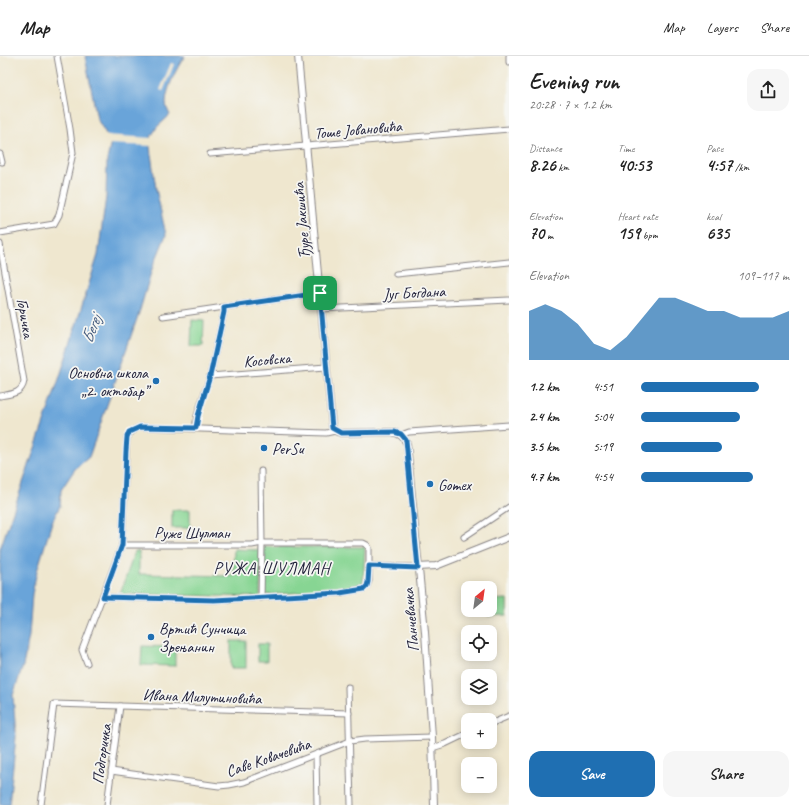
<!DOCTYPE html>
<html lang="en">
<head>
<meta charset="utf-8">
<style>
  :root { --surface:#fff; --page:#f6f6f6; --text:#222; --muted:#767676; --line:#e0e0e0; --accent:#1f6fb2 }
  body { margin:0; font-family:Caveat,sans-serif; background:var(--page); color:var(--text); height:100vh; display:flex; flex-direction:column; font-size:15px; white-space:nowrap }
  * { box-sizing:border-box; margin:0 }
  p { font-size:13px; color:var(--muted) }
  .icon { flex:none; width:22px; height:22px; fill:none; stroke:currentColor; stroke-width:2; stroke-linecap:round; stroke-linejoin:round }
  .map { position:relative; flex:1; overflow:hidden }
  .panel { display:flex; flex-direction:column; background:var(--surface); width:300px }
  .panel>* { flex:none }
  .needle { width:26px; rotate:29deg }
  .tools { position:absolute; left:461px; top:525px; display:grid; gap:8px }
  .tools a { display:grid; place-items:center; width:36px; height:36px; border-radius:8px; background:var(--surface); box-shadow:0 2px 10px #0003; font-size:20px }
  .pin { position:absolute; display:grid; place-items:center; width:34px; height:34px; color:#fff; margin:-17px; border-radius:8px; box-shadow:0 2px 6px #0006 }
  .round { display:grid; place-items:center; flex:none; width:42px; height:42px; border-radius:12px; background:var(--page) }
  .head { display:flex; align-items:center; justify-content:space-between; height:68px; padding:0 20px }
  h1 { font-size:22px; font-weight:700; line-height:30px }
  .figures { display:grid; grid-template-columns:repeat(3,1fr); gap:6px; height:68px; padding:4px 20px }
  .figures div { display:grid; align-content:center }
  .figures b { font-size:17px; font-weight:700 }
  .figures small { font-size:11px; font-weight:400 }
  .figures p { font-size:11px }
  .chart { height:112px; padding:8px 20px }
  .chart p { display:flex; justify-content:space-between }
  .chart svg { width:100%; height:72px; margin-top:4px; fill:var(--accent); opacity:.7 }
  .cta { display:flex; gap:8px; margin-top:auto; padding:8px 20px }
  .cta a { flex:1; height:46px; border-radius:12px; background:var(--accent); color:#fff; font-size:16px; font-weight:700; line-height:46px; text-align:center }
  .cta a+a { background:var(--page); color:var(--text) }
  ul { padding:0 20px; list-style:none; font-size:13px }
  li { display:grid; grid-template-columns:64px 48px 1fr; align-items:center; height:30px }
  li i { height:10px; border-radius:5px; background:var(--accent) }
  header { display:flex; align-items:center; gap:24px; box-sizing:border-box; height:56px; padding:0 20px; background:var(--surface); border-bottom:1px solid var(--line) }
  header strong { font-size:19px }
  nav { display:flex; gap:22px; margin-inline-start:auto; font-size:14px }
  main { display:flex; flex:1; min-height:0 }
  .map>svg:first-child { display:block }
  .green { fill:#87d593; stroke:#547c67 }
  .water { fill:#69a4d9; stroke:#46638a }
  .pier { fill:#efe7cf }
  .lines { fill:none; stroke-linecap:round; stroke-linejoin:round }
  .minor-casing { stroke:#888485; stroke-width:7 }
  .tertiary-casing { stroke:#888485; stroke-width:8 }
  .minor { stroke:#fff; stroke-width:5 }
  .tertiary { stroke:#fff; stroke-width:6 }
  .route-casing { stroke:#fff; stroke-width:8 }
  .route { stroke:#1f6fb2; stroke-width:5 }
  .poi-dot { fill:#1f6fb2; stroke:#f6f6f2; stroke-width:1.5 }
  .labels { text-anchor:middle; stroke-width:3.5; stroke-linejoin:round; paint-order:stroke }
  .street-label { font-size:16px; fill:#22223b; stroke:#f6f6f2 }
  .poi-label { font-size:16px; fill:#22223b; stroke:#f6f6f2; text-anchor:start }
  .water-label { font-size:17px; font-style:italic; fill:#3e567a; stroke:#f6f6f2 }
  .neighbourhood-label { font-size:17px; letter-spacing:1px; fill:#22223b; stroke:#f6f6f2 }
</style>
</head>
<body>
<header>
<strong>Map</strong>
<nav><a>Map</a><a>Layers</a><a>Share</a></nav>
</header>
<main>
<div class="map">
<svg width="509" height="749" viewBox="0 0 509 749">
  <rect width="100%" height="100%" fill="#f6f6f2"/>
  <filter id="ink" filterUnits="userSpaceOnUse"><feTurbulence type="fractalNoise" baseFrequency=".025" numOctaves="2"/><feDisplacementMap in="SourceGraphic" scale="8" xChannelSelector="R" yChannelSelector="G"/><feConvolveMatrix kernelMatrix="1 2 1 2 8 2 1 2 1" color-interpolation-filters="sRGB"/></filter>
  <filter id="wash" filterUnits="userSpaceOnUse"><feTurbulence type="fractalNoise" baseFrequency=".012" numOctaves="4" result="noise"/><feDisplacementMap in="SourceGraphic" scale="16" xChannelSelector="R" yChannelSelector="G"/><feGaussianBlur stdDeviation="0.9" result="paint"/><feColorMatrix in="noise" values="0 0 0 0 0 0 0 0 0 0 0 0 0 0 0 0 0 1.4 0 .05"/><feComposite in="paint" operator="in"/></filter>
  <g filter="url(#wash)">
    <rect width="100%" height="100%" fill="#efe7cf"/>
    <g class="green">
      <polygon points="192,264 204,265 203,290 191,290"/>
      <rect x="172" y="454" width="18" height="18"/>
      <polygon points="264,491 365,491 363,528 338,534 263,539"/>
      <polygon points="234,493 261,494 260,541 120,538 135,495 139,495 139,518 233,520"/>
      <polygon points="507,543 507,560 488,561 487,554 490,554 490,544"/>
      <rect x="231" y="585" width="15" height="27"/>
      <rect x="258" y="588" width="9" height="17"/>
      <polygon points="142,590 175,591 175,610 141,609"/>
    </g>
    <path class="water" d="M85 0H185C177 11 166 33 166 47 166 51 168 55 170 59L157 71 149 84 156 133 166 179 152 213 140 254 89 401 75 413 61 434 60 450 52 466 37 515 32 538 29 580 23 610 13 639 16 681 9 749H0V493L60 320 98 199 106 141 107 104 111 86 97 63Z"/>
    <g class="pier">
      <polygon points="171,7 174,8 163,35 160,34"/>
      <polygon points="104,79 152,82 151,84 152,90 108,88"/>
    </g>
  </g>
  <g filter="url(#ink)">
    <g class="lines">
      <g class="minor-casing">
        <g id="minor">
          <polyline points="509,0 509,6"/>
          <polyline points="0,98 2,106"/>
          <polyline points="210,98 509,73"/>
          <polyline points="0,177 54,168 59,159 73,97 70,73 57,0"/>
          <path d="M0 188 24 325C22 338 11 338 0 340"/>
          <polyline points="396,218 509,206"/>
          <polyline points="321,253 509,244"/>
          <polyline points="163,260 320,237"/>
          <polyline points="210,320 326,311"/>
          <polyline points="195,372 197,360 210,320 224,256 224,251"/>
          <polyline points="401,379 409,376 509,369"/>
          <polyline points="464,481 509,451"/>
          <polyline points="369,510 418,511"/>
          <path d="M103 541 214 544 340 537 363 533 367 530 369 525V492L367 489 363 487H262L252 489H122L127 381C130 375 134 373 140 371L326 377 335 375"/>
          <polyline points="261,542 262,487 261,415"/>
          <polyline points="87,607 82,594 122,489"/>
          <polyline points="348,631 351,749"/>
          <polyline points="490,668 509,660"/>
          <polyline points="432,692 445,688 468,677"/>
          <polyline points="316,699 317,749"/>
          <polyline points="111,715 219,730 229,729 244,726 350,685 365,683 432,681"/>
          <polyline points="41,749 54,648 349,657"/>
          <polyline points="107,749 120,650"/>
        </g>
      </g>
      <g class="tertiary-casing">
        <g id="tertiary">
          <path d="M298 0 332 370 335 375 341 377 391 376C399 377 404 380 407 388L425 576 432 681 434 749"/>
          <polyline points="418,511 436,510 509,481"/>
        </g>
      </g>
      <use href="#minor" class="minor"/>
      <use href="#tertiary" class="tertiary"/>
    </g>
  </g>
  <g class="lines" filter="url(#ink)">
    <g class="route-casing">
      <polygon id="route" points="320,237 332,372 341,377 394,376 401,378 406,384 418,512 369,510 368,526 367,530 364,533 340,537 214,544 103,541 122,489 126,395 127,381 129,376 140,371 196,372 198,360 210,320 224,256 224,251"/>
    </g>
    <use href="#route" class="route"/>
  </g>
  <g class="poi-dot">
    <circle cx="156" cy="325" r="4"/>
    <circle cx="264" cy="392" r="4"/>
    <circle cx="430" cy="428" r="4"/>
    <circle cx="151" cy="581" r="4"/>
  </g>
  <g class="labels">
    <g class="street-label">
      <text transform="translate(358 73) rotate(-5)" y="6">Тоше Јовановића</text>
      <text transform="translate(301 165) rotate(-95)" y="6">Ђуре Јакшића</text>
      <text transform="translate(414 236) rotate(-3)" y="6">Југ Богдана</text>
      <text transform="translate(26 262) rotate(80)" y="6">Горичка</text>
      <text transform="translate(267 303) rotate(-5)" y="6">Косовска</text>
      <text x="192" y="482">Руже Шулман</text>
      <text transform="translate(410 564) rotate(-95)" y="6">Панчевачка</text>
      <text transform="translate(202 640) rotate(2)" y="6">Ивана Милутиновића</text>
      <text transform="translate(101 698) rotate(-82)" y="6">Подгоричка</text>
      <text transform="translate(268 701) rotate(-19)" y="6">Саве Ковачевића</text>
    </g>
    <g class="poi-label">
      <text x="148" y="322" text-anchor="end">Основна школа<tspan x="148" dy="18">„2. октобар”</tspan></text>
      <text x="272" y="398">PerSu</text>
      <text x="438" y="434">Gomex</text>
      <text x="159" y="578">Вртић Сунчица<tspan x="159" dy="18">Зрењанин</tspan></text>
    </g>
    <g class="water-label">
      <text transform="translate(91 273) rotate(-70)" y="6">Бегеј</text>
    </g>
    <g class="neighbourhood-label">
      <text x="272" y="518">РУЖА ШУЛМАН</text>
    </g>
  </g>
</svg>
<div class="tools">
<a><svg class="needle" viewBox="-14 -14 28 28"><path d="M0-13l5 13h-10z" fill="#e53935"/><path d="M0 13l5-13h-10z" fill="#767676"/></svg></a>
<a><svg class="icon" aria-label="locate" viewBox="0 0 24 24"><circle cx="12" cy="12" r="6"/><path d="M12 2v4M12 18v4M2 12h4M18 12h4"/></svg></a>
<a><svg class="icon" aria-label="layers" viewBox="0 0 24 24"><path d="M12 4l9 5-9 5-9-5zM3 14l9 5 9-5"/></svg></a>
<a>+</a>
<a>−</a>
</div>
<div class="pin" style="left:320px;top:237px;background:#1e9e55"><svg class="icon" aria-label="arrive" viewBox="0 0 24 24"><path d="M6 21V4h12l-3 4 3 4H6"/></svg></div>
</div>
<section class="panel">
<div class="head"><div><h1>Evening run</h1><p>20:28 · 7 × 1.2 km</p></div><a class="round"><svg class="icon" aria-label="share" viewBox="0 0 24 24"><path d="M12 15V3M7 8l5-5 5 5M5 13v7h14v-7"/></svg></a></div>
<div class="figures">
<div><p>Distance</p><b>8.26<small> km</small></b></div>
<div><p>Time</p><b>40:53</b></div>
<div><p>Pace</p><b>4:57<small> /km</small></b></div>
</div>
<div class="figures">
<div><p>Elevation</p><b>70<small> m</small></b></div>
<div><p>Heart rate</p><b>159<small> bpm</small></b></div>
<div><p>kcal</p><b>635</b></div>
</div>
<div class="chart"><p><span>Elevation</span>109–117 m</p>
<svg viewBox="0 0 160 44" preserveAspectRatio="none"><path d="M0 44V14L10 10L20 14L30 22L40 34L50 38L60 30L70 18L80 6L90 6L100 10L110 14L120 14L130 18L140 18L150 18L160 14V44z"/></svg>
</div>
<ul>
<li><b>1.2 km</b>4:51<i style="width:80%"></i></li>
<li><b>2.4 km</b>5:04<i style="width:67%"></i></li>
<li><b>3.5 km</b>5:19<i style="width:55%"></i></li>
<li><b>4.7 km</b>4:54<i style="width:76%"></i></li>
</ul>
<div class="cta"><a>Save</a><a>Share</a></div>
</section>
</main>
</body>
</html>
